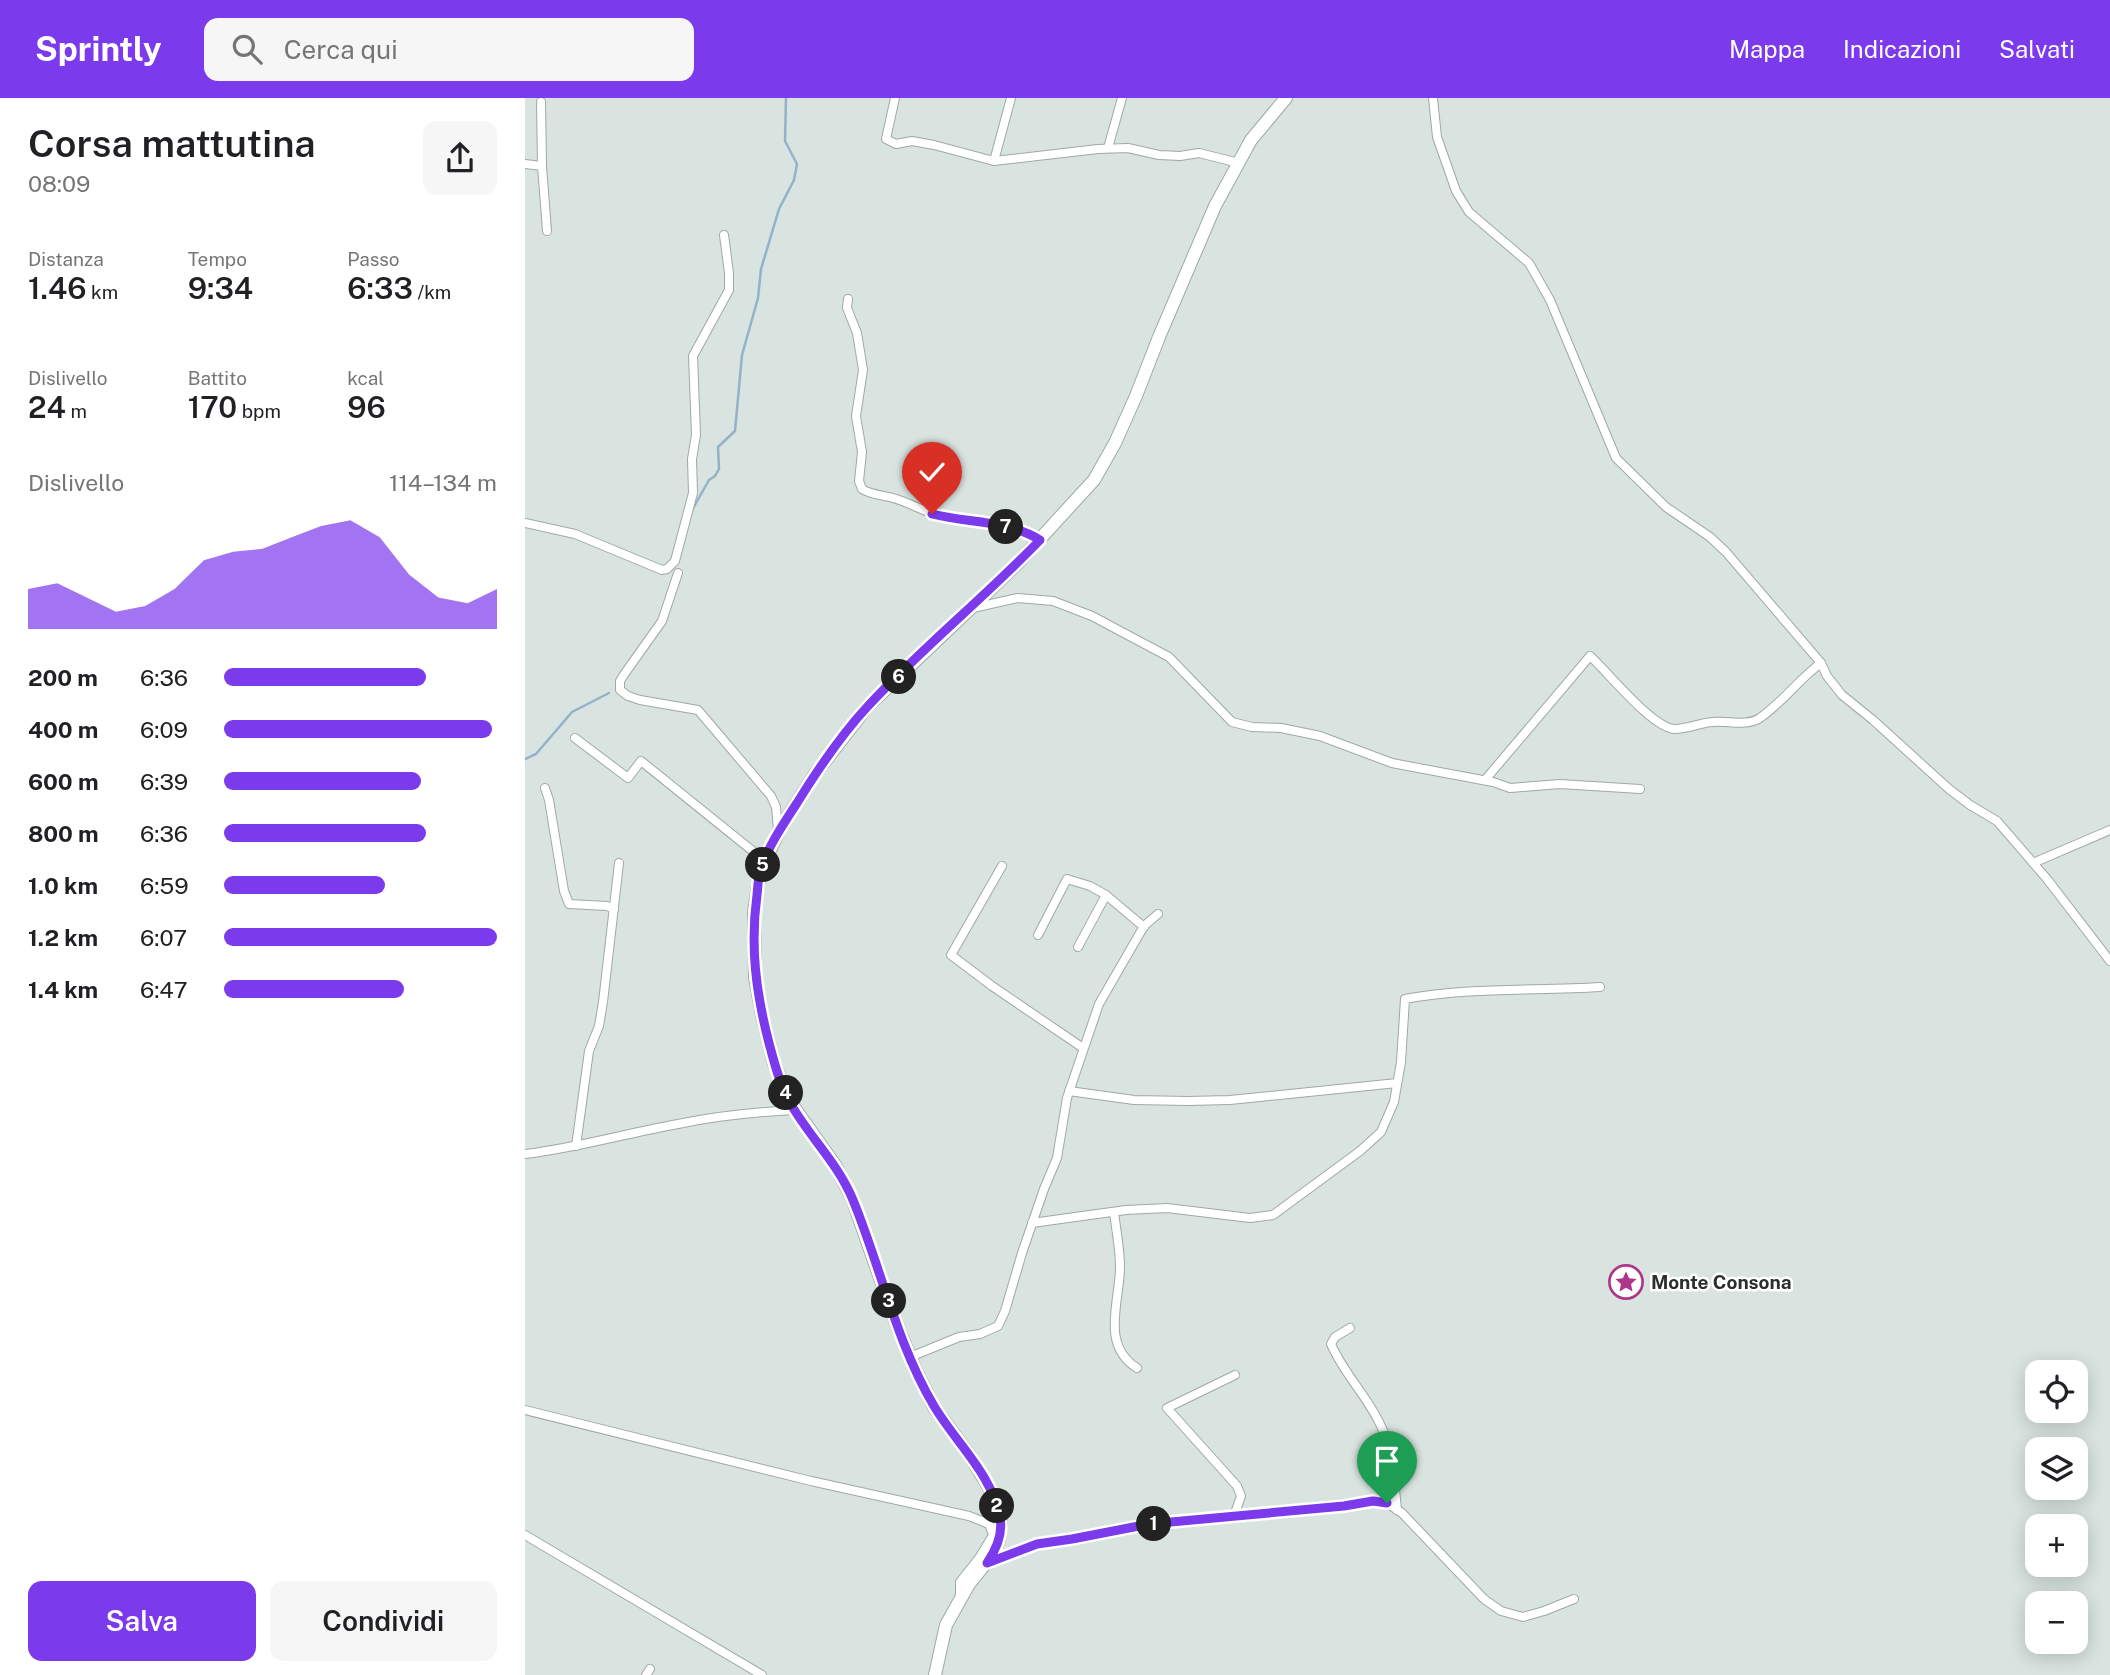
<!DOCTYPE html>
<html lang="it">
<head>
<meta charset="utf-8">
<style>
  :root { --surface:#fff; --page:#f6f6f6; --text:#202124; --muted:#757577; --accent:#7c3aed }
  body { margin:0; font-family:"Public Sans",sans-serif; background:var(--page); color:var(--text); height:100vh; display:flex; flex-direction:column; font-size:26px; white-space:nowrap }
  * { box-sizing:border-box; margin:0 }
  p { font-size:23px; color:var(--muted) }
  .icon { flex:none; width:38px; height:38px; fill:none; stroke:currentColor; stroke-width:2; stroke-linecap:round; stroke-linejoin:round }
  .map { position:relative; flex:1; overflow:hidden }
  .drawer { display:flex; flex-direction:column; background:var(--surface); width:525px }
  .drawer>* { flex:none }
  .tools { position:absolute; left:1500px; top:1262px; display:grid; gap:14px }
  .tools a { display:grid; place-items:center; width:63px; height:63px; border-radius:14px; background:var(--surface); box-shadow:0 4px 18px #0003; font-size:35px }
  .pin { position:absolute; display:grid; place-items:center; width:60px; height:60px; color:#fff; margin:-72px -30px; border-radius:50% 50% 50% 0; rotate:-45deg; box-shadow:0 0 7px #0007 }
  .pin .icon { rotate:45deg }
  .km { position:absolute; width:35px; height:35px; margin:-18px; border-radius:50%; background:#222; color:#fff; font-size:19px; line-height:35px; text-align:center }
  .round { display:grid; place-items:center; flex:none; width:74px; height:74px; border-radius:14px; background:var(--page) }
  .head { display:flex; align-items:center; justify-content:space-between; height:119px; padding:0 28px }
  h1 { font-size:38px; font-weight:600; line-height:52px }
  .figures { display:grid; grid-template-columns:repeat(3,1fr); gap:10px; height:119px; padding:7px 28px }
  .figures div { display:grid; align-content:center }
  .figures b { font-size:30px; font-weight:600 }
  .figures small { font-size:19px; font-weight:400 }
  .figures p { font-size:19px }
  .chart { height:196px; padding:14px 28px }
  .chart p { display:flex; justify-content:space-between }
  .chart svg { width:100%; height:126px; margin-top:7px; fill:var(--accent); opacity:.7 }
  .cta { display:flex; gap:14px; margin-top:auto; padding:14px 28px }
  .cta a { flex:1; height:80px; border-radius:14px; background:var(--accent); color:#fff; font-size:28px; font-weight:600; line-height:80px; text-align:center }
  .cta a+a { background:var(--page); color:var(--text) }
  ul { padding:0 28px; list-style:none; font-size:23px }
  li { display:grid; grid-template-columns:112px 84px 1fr; align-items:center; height:52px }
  li i { height:18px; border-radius:9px; background:var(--accent) }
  header { display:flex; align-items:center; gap:42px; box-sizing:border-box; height:98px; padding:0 35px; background:var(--accent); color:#fff }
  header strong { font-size:33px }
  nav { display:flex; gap:38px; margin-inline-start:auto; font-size:24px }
  .search { width:490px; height:63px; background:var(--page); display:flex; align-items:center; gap:18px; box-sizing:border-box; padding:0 24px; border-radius:14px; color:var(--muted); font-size:26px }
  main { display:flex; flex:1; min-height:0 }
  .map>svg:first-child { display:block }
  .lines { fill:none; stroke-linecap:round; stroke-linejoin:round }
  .stream { stroke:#93b2c9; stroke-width:2.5 }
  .minor-casing { stroke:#9fa9a5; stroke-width:10 }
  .secondary-casing { stroke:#9fa9a5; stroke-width:14 }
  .minor { stroke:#fff; stroke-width:8 }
  .secondary { stroke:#fff; stroke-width:12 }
  .route-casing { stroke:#fff; stroke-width:14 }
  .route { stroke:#7c3aed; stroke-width:9 }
  .labels { text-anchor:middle; stroke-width:5; stroke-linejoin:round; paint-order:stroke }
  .poi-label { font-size:19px; font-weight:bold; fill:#2b2f2e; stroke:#fff; text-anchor:start }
</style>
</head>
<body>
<header>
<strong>Sprintly</strong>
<div class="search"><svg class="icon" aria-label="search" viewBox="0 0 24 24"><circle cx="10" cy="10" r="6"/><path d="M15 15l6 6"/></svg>Cerca qui</div>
<nav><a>Mappa</a><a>Indicazioni</a><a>Salvati</a></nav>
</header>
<main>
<section class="drawer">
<div class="head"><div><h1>Corsa mattutina</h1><p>08:09</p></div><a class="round"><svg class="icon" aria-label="share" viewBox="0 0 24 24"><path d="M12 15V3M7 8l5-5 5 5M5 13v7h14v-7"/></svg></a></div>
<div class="figures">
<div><p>Distanza</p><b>1.46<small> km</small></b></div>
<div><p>Tempo</p><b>9:34</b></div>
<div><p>Passo</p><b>6:33<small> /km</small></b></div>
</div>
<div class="figures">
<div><p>Dislivello</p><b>24<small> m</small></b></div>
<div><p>Battito</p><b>170<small> bpm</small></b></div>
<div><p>kcal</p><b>96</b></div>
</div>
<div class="chart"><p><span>Dislivello</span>114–134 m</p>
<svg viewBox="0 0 160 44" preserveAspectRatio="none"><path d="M0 44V30L10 28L20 33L30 38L40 36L50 30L60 20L70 17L80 16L90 12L100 8L110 6L120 12L130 25L140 33L150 35L160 30V44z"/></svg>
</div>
<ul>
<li><b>200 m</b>6:36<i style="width:74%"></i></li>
<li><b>400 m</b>6:09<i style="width:98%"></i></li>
<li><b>600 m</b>6:39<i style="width:72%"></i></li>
<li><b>800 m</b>6:36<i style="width:74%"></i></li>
<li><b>1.0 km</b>6:59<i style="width:59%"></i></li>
<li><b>1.2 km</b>6:07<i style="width:100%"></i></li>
<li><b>1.4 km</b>6:47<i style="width:66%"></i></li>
</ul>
<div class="cta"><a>Salva</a><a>Condividi</a></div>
</section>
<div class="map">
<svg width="1585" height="1577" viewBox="0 0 1585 1577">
  <rect width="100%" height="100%" fill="#d9e4e0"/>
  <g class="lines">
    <g class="stream">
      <polyline points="167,412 184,382 190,378 194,371 193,349 210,333 217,257 233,200 236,171 254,111 269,82 272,66 260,43 261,0"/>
      <polyline points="0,661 11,656 47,614 84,595"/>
    </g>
    <g class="minor-casing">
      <g id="minor">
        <polyline points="370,0 361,41 371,46 387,43 409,47 469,63 573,51 603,50 634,57 655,58 674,55 714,65"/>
        <polyline points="908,0 912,39 931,93 944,114 1004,165 1025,202 1091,360 1141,409 1185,439 1201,454 1296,565 1302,578 1317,597 1348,622 1424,691 1445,707 1472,723 1522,781 1585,863"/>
        <polyline points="16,4 17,68"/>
        <polyline points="583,50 597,0"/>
        <polyline points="469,63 486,0"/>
        <polyline points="0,66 17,68 22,133"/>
        <path d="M323 201 322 210 332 235 338 272 331 318 337 354 334 383 337 391C346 397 358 397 368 400 386 405 401 415 419 419 451 427 486 423 515 442"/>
        <polyline points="0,425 50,436 137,472 142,471 150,463 168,395 167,361 171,337 168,258 204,192 204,175 199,137"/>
        <polyline points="153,475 137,523 98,578 95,583 95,592 103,598 115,602 173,612 246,698 251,709 253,732"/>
        <polyline points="448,510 493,500 528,503 567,518 644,559 707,624 727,629 756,630 795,638 867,665 968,684 985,690 1035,686 1115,691"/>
        <polyline points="50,640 103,680 116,663 240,763"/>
        <path d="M960 682 1065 558C1083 574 1128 631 1150 631 1162 631 1175 625 1187 624 1203 622 1221 629 1235 620 1258 604 1274 581 1296 565"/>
        <polyline points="20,690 24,702 39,793 44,806 82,808 89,811"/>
        <polyline points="1508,765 1585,732"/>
        <polyline points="477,768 426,857 467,888 558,950"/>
        <polyline points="513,837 542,781 565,788 581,797 619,829"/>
        <polyline points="553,849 581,797"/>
        <polyline points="544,993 609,1002 663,1003 705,1002 872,985"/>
        <polyline points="51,1048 64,953 74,928 78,904 94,765"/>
        <path d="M0 1056C52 1050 102 1035 153 1026 191 1018 231 1014 270 1012"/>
        <path d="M589 1114C591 1132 595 1150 595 1169 595 1203 575 1247 612 1270"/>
        <path d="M507 1125 601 1112 642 1110 725 1120 748 1117 835 1053 856 1034 869 1004 876 964 880 901C943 889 1010 893 1075 889"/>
        <path d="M825 1230 810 1239 806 1246C819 1276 842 1298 855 1326 866 1347 870 1388 872 1412"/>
        <polyline points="385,1259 434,1239 455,1236 473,1228 480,1213 497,1155 519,1091 532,1060 542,1000 574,906 619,828 633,816"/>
        <polyline points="0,1312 286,1383 444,1418 464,1426 468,1437 454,1460 435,1484 435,1500"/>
        <polyline points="709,1418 716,1398 712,1388 642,1310 710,1277"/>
        <polyline points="0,1437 237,1577"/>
        <polyline points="462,1465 512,1445 547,1441 624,1426 848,1403 862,1405 877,1415 959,1501 976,1513 998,1519 1019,1513 1049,1501"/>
        <polyline points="121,1577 125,1571"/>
      </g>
    </g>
    <g class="secondary-casing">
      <polyline id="secondary" points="410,1577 421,1527 444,1486 469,1455 474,1442 476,1423 469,1398 445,1358 409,1309 391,1273 371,1225 327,1100 310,1067 263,1001 249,965 237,917 230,879 229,815 235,773 255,731 290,676 342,609 492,466 569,382 590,345 611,298 634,239 690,108 726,42 761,0"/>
    </g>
    <use href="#minor" class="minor"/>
    <use href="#secondary" class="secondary"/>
  </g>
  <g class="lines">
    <g class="route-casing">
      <path id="route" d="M407 416C442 425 483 422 515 442 460 499 397 550 343 608 316 637 293 671 272 705 259 725 242 750 235 773 233 780 233 789 232 797 225 848 231 895 244 945 249 964 254 984 263 1001 282 1037 312 1063 328 1102 356 1170 371 1244 409 1308 431 1345 467 1376 475 1420 478 1436 471 1452 462 1465L512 1446 547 1441 624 1426 819 1408 848 1403 862 1405"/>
    </g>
    <use href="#route" class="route"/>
  </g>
  <defs>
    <g id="sight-ring" transform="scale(1.75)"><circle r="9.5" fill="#fff" stroke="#ae3589" stroke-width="1.5"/><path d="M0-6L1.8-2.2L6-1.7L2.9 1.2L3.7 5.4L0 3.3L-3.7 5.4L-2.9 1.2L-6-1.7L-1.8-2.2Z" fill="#ae3589"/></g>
  </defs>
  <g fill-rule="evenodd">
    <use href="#sight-ring" x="1101" y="1184"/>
  </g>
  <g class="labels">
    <g class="poi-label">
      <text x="1126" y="1191">Monte Consona</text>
    </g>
  </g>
</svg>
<div class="tools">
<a><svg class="icon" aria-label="locate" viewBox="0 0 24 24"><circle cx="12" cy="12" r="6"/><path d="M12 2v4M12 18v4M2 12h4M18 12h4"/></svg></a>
<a><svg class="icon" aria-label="layers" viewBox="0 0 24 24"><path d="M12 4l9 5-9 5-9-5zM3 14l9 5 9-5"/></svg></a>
<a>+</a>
<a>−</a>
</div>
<div class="pin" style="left:862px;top:1405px;background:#1e9e55"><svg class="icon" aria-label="arrive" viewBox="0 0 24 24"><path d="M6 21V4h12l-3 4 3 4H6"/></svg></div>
<div class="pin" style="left:407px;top:416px;background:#d93025"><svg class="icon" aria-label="check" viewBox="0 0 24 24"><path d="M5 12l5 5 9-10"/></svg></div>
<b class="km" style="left:629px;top:1426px">1</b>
<b class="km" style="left:472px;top:1408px">2</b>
<b class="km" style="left:364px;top:1203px">3</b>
<b class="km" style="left:261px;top:995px">4</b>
<b class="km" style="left:238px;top:767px">5</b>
<b class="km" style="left:374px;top:579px">6</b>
<b class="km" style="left:481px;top:429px">7</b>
</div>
</main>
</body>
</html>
